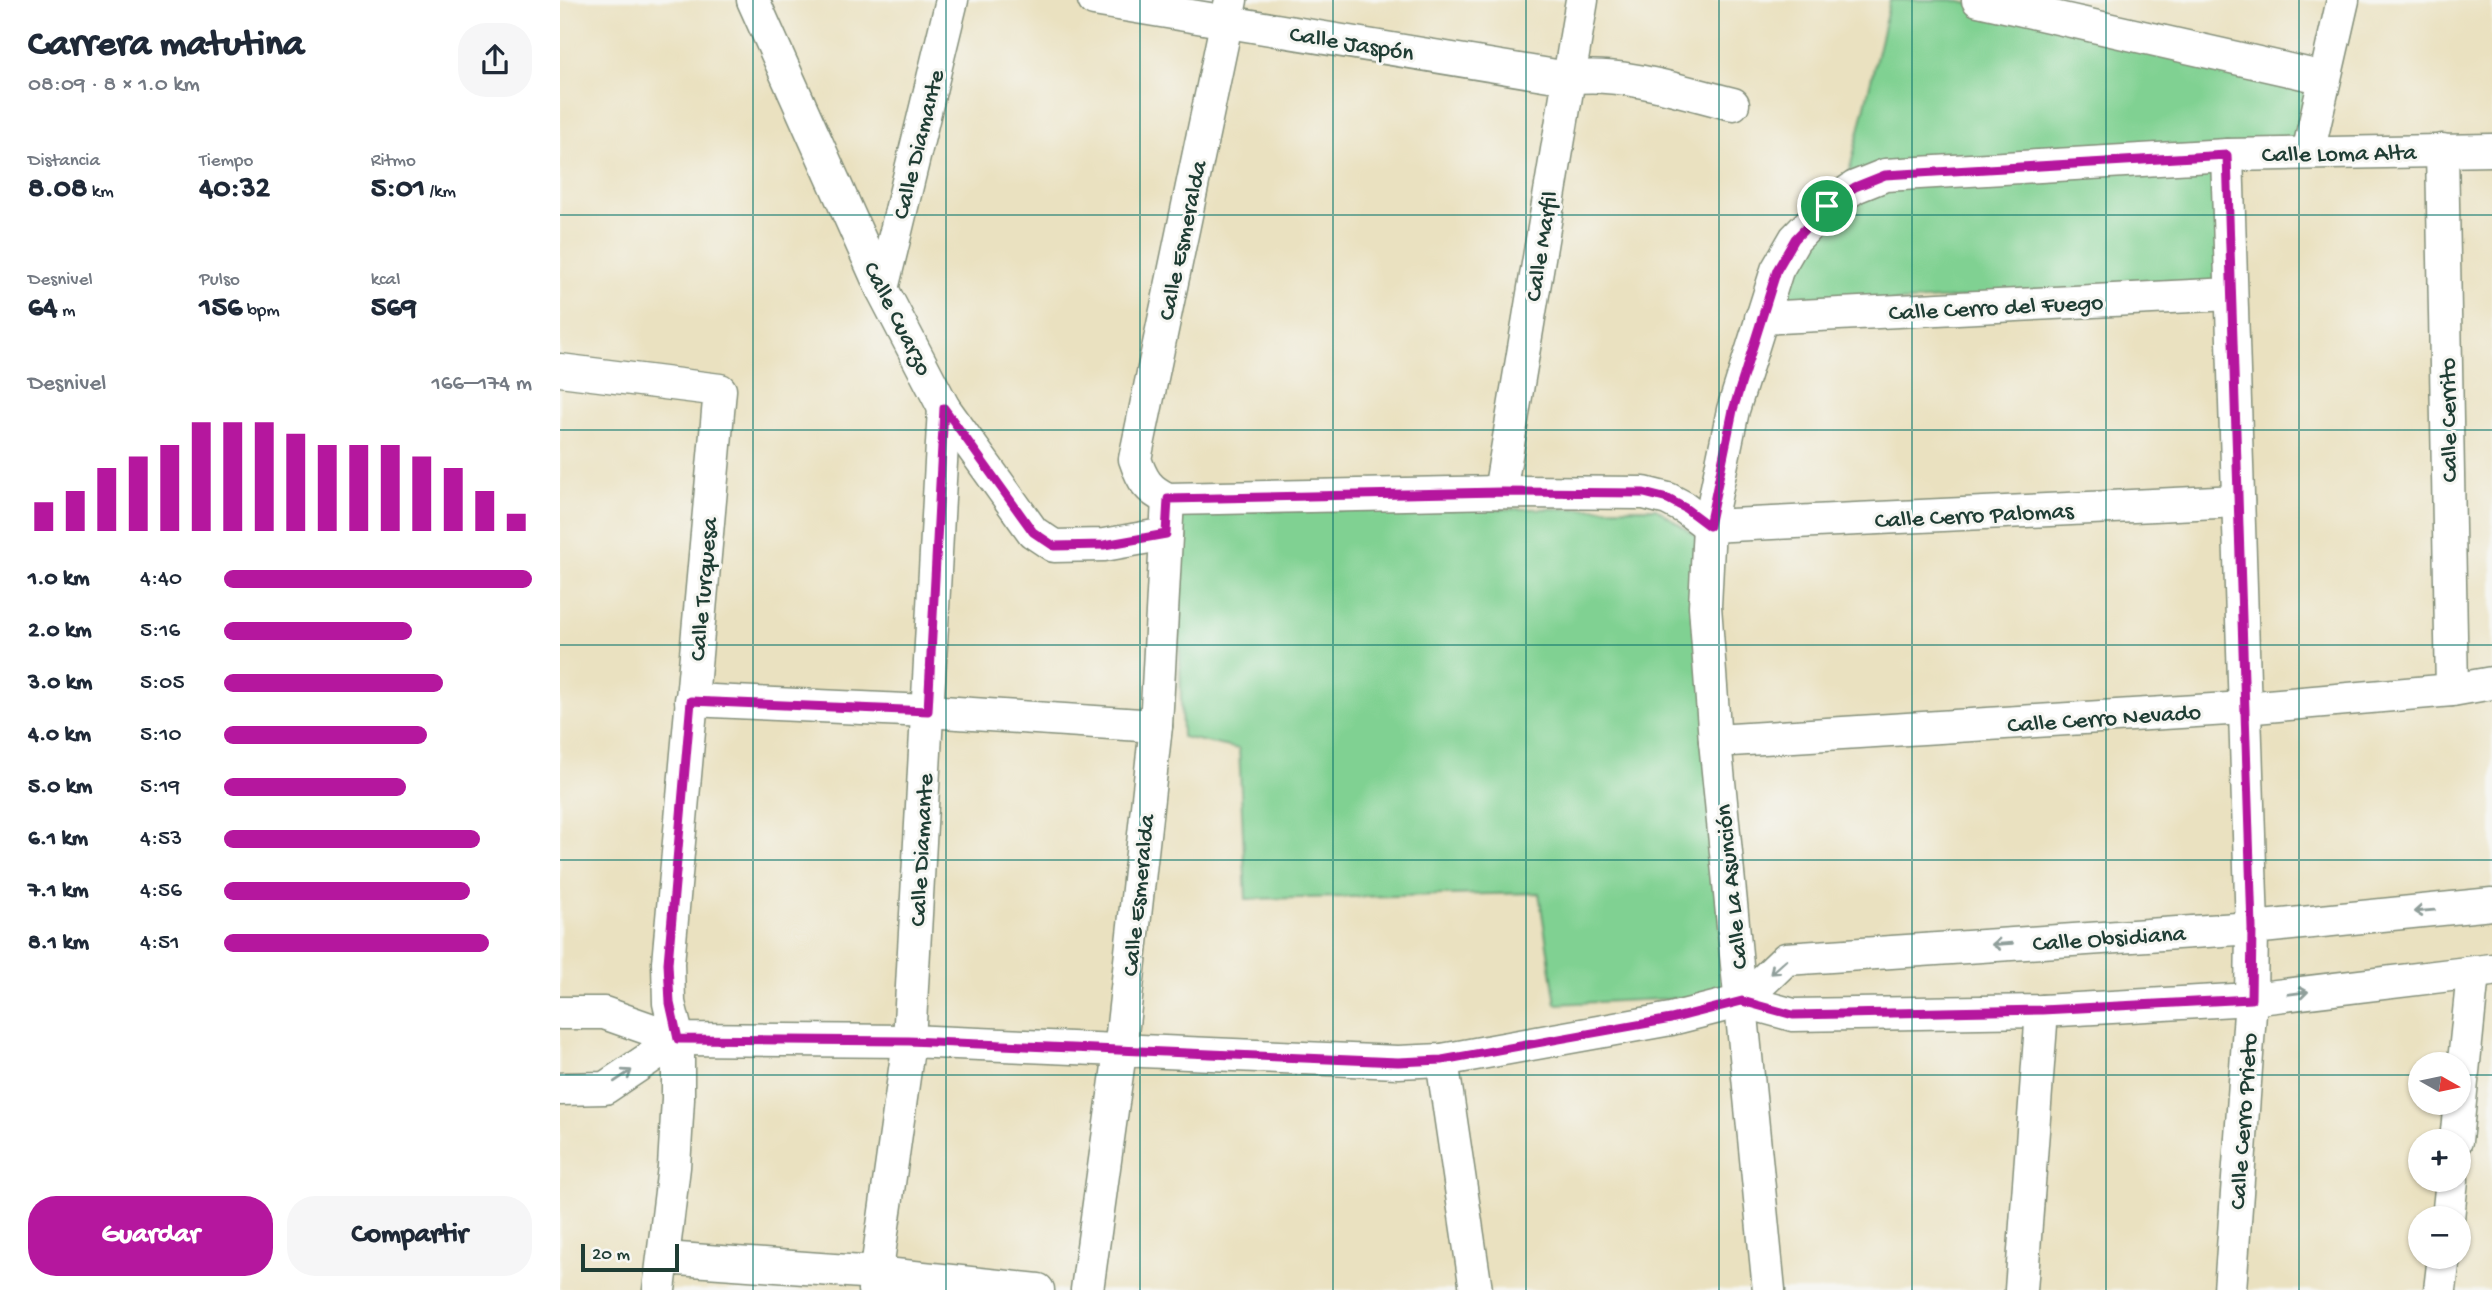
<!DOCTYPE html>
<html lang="es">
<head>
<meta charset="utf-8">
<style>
  :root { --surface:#fff; --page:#f6f6f7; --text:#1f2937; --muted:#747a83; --accent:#b5179e }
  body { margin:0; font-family:"Gochi Hand",sans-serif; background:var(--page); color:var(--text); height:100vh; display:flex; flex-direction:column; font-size:26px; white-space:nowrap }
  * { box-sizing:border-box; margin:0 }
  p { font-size:23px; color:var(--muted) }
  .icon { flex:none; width:38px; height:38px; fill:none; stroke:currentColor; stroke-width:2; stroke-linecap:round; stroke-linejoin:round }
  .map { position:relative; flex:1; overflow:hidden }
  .sheet { display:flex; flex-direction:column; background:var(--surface); width:560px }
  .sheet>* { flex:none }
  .needle { width:46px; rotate:99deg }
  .buttons { position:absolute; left:1848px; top:1052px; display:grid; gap:14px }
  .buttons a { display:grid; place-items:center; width:63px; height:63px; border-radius:50%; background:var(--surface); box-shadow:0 2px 5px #0004; font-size:35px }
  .scale { position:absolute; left:21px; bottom:18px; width:98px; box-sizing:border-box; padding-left:7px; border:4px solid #1f3d34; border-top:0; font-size:19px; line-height:24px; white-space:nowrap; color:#1f3d34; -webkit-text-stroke:5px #f6f6f2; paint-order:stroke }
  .pin { position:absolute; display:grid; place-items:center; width:60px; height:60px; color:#fff; margin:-30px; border:4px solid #fff; border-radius:50%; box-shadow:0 2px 7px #0007 }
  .round { display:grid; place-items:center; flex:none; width:74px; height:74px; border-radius:28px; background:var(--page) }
  .headline { display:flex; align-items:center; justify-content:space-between; height:119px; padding:0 28px }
  h1 { font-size:38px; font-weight:800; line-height:52px }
  .metrics { display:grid; grid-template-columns:repeat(3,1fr); gap:10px; height:119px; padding:7px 28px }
  .metrics div { display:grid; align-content:center }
  .metrics b { font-size:30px; font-weight:800 }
  .metrics small { font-size:19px; font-weight:400 }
  .metrics p { font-size:19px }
  .chart { height:196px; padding:14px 28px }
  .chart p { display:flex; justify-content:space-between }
  .chart svg { width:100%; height:126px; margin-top:7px; stroke:var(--accent); stroke-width:6 }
  .action { display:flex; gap:14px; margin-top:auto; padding:14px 28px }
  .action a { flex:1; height:80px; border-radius:28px; background:var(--accent); color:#fff; font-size:28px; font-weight:800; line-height:80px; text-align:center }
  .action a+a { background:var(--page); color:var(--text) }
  ul { padding:0 28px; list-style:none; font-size:23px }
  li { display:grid; grid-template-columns:112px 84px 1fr; align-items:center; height:52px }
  li i { height:18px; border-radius:9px; background:var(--accent) }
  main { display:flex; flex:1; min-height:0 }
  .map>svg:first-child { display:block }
  .green { fill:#80d192; stroke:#508763; stroke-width:2 }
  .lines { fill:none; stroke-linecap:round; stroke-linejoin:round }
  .minor-casing { stroke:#848f7a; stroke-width:35 }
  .minor { stroke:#fff; stroke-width:32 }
  .oneway { stroke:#8f9e9a }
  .route-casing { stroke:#fff; stroke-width:14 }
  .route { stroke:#b5179e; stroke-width:9 }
  .grid { fill:none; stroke:#0f766e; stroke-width:2; stroke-opacity:0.55 }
  .labels { text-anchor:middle; stroke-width:6; stroke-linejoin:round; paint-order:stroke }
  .street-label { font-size:24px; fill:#1f3d34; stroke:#f6f6f2 }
</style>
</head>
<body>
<main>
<section class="sheet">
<div class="headline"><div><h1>Carrera matutina</h1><p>08:09 · 8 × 1.0 km</p></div><a class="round"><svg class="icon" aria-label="share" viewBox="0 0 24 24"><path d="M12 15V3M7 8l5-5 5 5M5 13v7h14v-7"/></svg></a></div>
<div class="metrics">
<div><p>Distancia</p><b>8.08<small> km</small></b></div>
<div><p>Tiempo</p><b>40:32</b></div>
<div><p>Ritmo</p><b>5:01<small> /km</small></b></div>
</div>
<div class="metrics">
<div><p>Desnivel</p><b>64<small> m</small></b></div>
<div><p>Pulso</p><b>156<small> bpm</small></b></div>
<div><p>kcal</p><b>569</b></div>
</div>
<div class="chart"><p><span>Desnivel</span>166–174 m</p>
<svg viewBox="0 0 160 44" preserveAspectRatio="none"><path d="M5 44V34M15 44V30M25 44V22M35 44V18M45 44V14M55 44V6M65 44V6M75 44V6M85 44V10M95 44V14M105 44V14M115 44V14M125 44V18M135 44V22M145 44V30M155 44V38"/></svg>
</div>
<ul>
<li><b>1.0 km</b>4:40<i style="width:100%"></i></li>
<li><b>2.0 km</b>5:16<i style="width:61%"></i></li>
<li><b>3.0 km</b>5:05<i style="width:71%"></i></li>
<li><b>4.0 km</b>5:10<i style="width:66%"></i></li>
<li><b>5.0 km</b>5:19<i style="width:59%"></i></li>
<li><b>6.1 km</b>4:53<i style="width:83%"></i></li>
<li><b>7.1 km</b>4:56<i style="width:80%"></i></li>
<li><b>8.1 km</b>4:51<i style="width:86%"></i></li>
</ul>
<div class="action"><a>Guardar</a><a>Compartir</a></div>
</section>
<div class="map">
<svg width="1932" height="1290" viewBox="0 0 1932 1290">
  <rect width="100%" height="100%" fill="#f6f6f2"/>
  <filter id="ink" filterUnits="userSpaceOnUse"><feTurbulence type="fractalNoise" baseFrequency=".0143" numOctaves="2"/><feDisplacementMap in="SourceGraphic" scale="14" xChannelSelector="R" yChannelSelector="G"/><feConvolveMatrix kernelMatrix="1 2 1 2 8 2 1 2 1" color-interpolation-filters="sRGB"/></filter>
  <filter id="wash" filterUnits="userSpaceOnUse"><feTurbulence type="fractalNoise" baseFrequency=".00686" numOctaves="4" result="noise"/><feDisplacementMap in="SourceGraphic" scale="28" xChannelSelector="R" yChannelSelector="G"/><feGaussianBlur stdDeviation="1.57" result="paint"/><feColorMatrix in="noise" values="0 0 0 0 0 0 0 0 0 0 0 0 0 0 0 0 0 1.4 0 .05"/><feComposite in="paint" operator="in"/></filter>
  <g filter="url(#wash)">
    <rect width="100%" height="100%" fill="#eae1c0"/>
    <g class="green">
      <polygon points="1330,0 1393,0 1751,82 1741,147 1289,173"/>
      <polygon points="1662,163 1662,282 1215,309 1238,258 1274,211 1326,184"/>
      <polygon points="1096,508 1136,536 1165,996 996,1004 979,893 686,899 679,749 622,737 616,511"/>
    </g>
  </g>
  <g filter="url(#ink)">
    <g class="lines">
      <g class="minor-casing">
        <g id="minor">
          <polyline points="193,0 322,289 384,408 473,532 494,546 544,545 606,534"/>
          <path d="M534 0 1008 78C1064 71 1119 91 1173 104"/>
          <path d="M671 0 575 459C582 480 588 490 608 499L940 492 1084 493 1108 499 1125 508 1149 526"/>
          <polyline points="1418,0 1765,78"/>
          <polyline points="1882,150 1892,690"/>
          <polyline points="1748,153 1783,0"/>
          <polyline points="1667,155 1692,928 1691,999 1670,1290"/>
          <polyline points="322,289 392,0"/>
          <polyline points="1201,318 1671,294"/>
          <polyline points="0,370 160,390 108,963 109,1003 118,1039 118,1099 114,1167 99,1290"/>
          <polyline points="940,492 1022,0"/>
          <polyline points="1149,526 1678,501"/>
          <polyline points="131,700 367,711 596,726"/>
          <polyline points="1155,741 1684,708 1892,690 1932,683"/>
          <polyline points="1182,1001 1233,1015 1482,1011 1691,999 1932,970"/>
          <polyline points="0,1013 44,1013 118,1039 349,1041 838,1062 882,1060 1111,1019 1182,1001 1226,959 1692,928 1932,904"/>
          <polyline points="882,1060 916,1290"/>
          <polyline points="0,1089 45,1088 118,1039"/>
          <polyline points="1896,1141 1913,973"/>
          <polyline points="1888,1218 1892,1180"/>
          <polyline points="104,1258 316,1273 478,1290"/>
          <polyline points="314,1290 349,1041 384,408"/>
          <polyline points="527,1290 560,1052 596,726 608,499"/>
          <polyline points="1209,1290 1155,741 1145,606 1149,526 1173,410 1217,270 1235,239 1267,206 1295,187 1325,175 1667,155 1932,150"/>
          <polyline points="1461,1290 1482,1011"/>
          <polyline points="1880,1290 1884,1256"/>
        </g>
      </g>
      <use href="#minor" class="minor"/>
    </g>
    <defs><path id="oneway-shaft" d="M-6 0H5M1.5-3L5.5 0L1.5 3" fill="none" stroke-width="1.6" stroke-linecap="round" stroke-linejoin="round" transform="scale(1.75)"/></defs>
    <g class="oneway">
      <use href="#oneway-shaft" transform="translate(1864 911) rotate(175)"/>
      <use href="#oneway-shaft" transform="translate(1442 944) rotate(176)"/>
      <use href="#oneway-shaft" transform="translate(1218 967) rotate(138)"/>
      <use href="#oneway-shaft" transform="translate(1738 993) rotate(-7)"/>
      <use href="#oneway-shaft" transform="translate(63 1076) rotate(-34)"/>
    </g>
  </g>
  <g class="lines" filter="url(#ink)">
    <g class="route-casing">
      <polygon id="route" points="1667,155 1692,928 1691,999 1482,1010 1233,1015 1182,1001 1111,1019 882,1060 838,1062 349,1041 118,1039 110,1003 108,963 131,701 368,711 384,408 473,532 494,546 544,545 606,534 608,499 940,492 1084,493 1108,499 1125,508 1149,526 1173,410 1217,270 1235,239 1267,206 1295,187 1325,175"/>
    </g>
    <use href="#route" class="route"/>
  </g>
  <path class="grid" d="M193 0V1290M386 0V1290M580 0V1290M773 0V1290M966 0V1290M1159 0V1290M1352 0V1290M1546 0V1290M1739 0V1290M0 215H1932M0 430H1932M0 645H1932M0 860H1932M0 1075H1860M1899 1075H1932"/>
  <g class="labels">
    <g class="street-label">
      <text transform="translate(792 42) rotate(9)" y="8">Calle Jaspón</text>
      <text transform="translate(357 144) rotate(-76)" y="8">Calle Diamante</text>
      <text transform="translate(1779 152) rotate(-1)" y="8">Calle Loma Alta</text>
      <text transform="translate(621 240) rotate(-78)" y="8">Calle Esmeralda</text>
      <text transform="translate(980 246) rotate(-81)" y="8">Calle Marfil</text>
      <text transform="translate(1436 306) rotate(-3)" y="8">Calle Cerro del Fuego</text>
      <text transform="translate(339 318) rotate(63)" y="8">Calle Cuarzo</text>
      <text transform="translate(1887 420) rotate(-91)" y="8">Calle Cerrito</text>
      <text transform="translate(1414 514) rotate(-3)" y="8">Calle Cerro Palomas</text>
      <text transform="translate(142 589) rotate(-85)" y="8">Calle Turquesa</text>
      <text transform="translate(1544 717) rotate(-4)" y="8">Calle Cerro Nevado</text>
      <text transform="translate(360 850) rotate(-87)" y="8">Calle Diamante</text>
      <text transform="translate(1170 887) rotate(-96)" y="8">Calle La Asunción</text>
      <text transform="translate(577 895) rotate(-84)" y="8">Calle Esmeralda</text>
      <text transform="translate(1549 937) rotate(-4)" y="8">Calle Obsidiana</text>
      <text transform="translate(1682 1121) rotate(-86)" y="8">Calle Cerro Prieto</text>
    </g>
  </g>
</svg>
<div class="buttons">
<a><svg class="needle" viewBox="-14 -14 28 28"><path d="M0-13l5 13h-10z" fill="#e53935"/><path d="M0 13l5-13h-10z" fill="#747a83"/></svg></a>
<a>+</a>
<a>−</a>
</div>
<div class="scale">20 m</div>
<div class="pin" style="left:1267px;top:206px;background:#1e9e55"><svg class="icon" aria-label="arrive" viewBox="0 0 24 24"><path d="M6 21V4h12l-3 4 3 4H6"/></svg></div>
</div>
</main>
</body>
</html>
